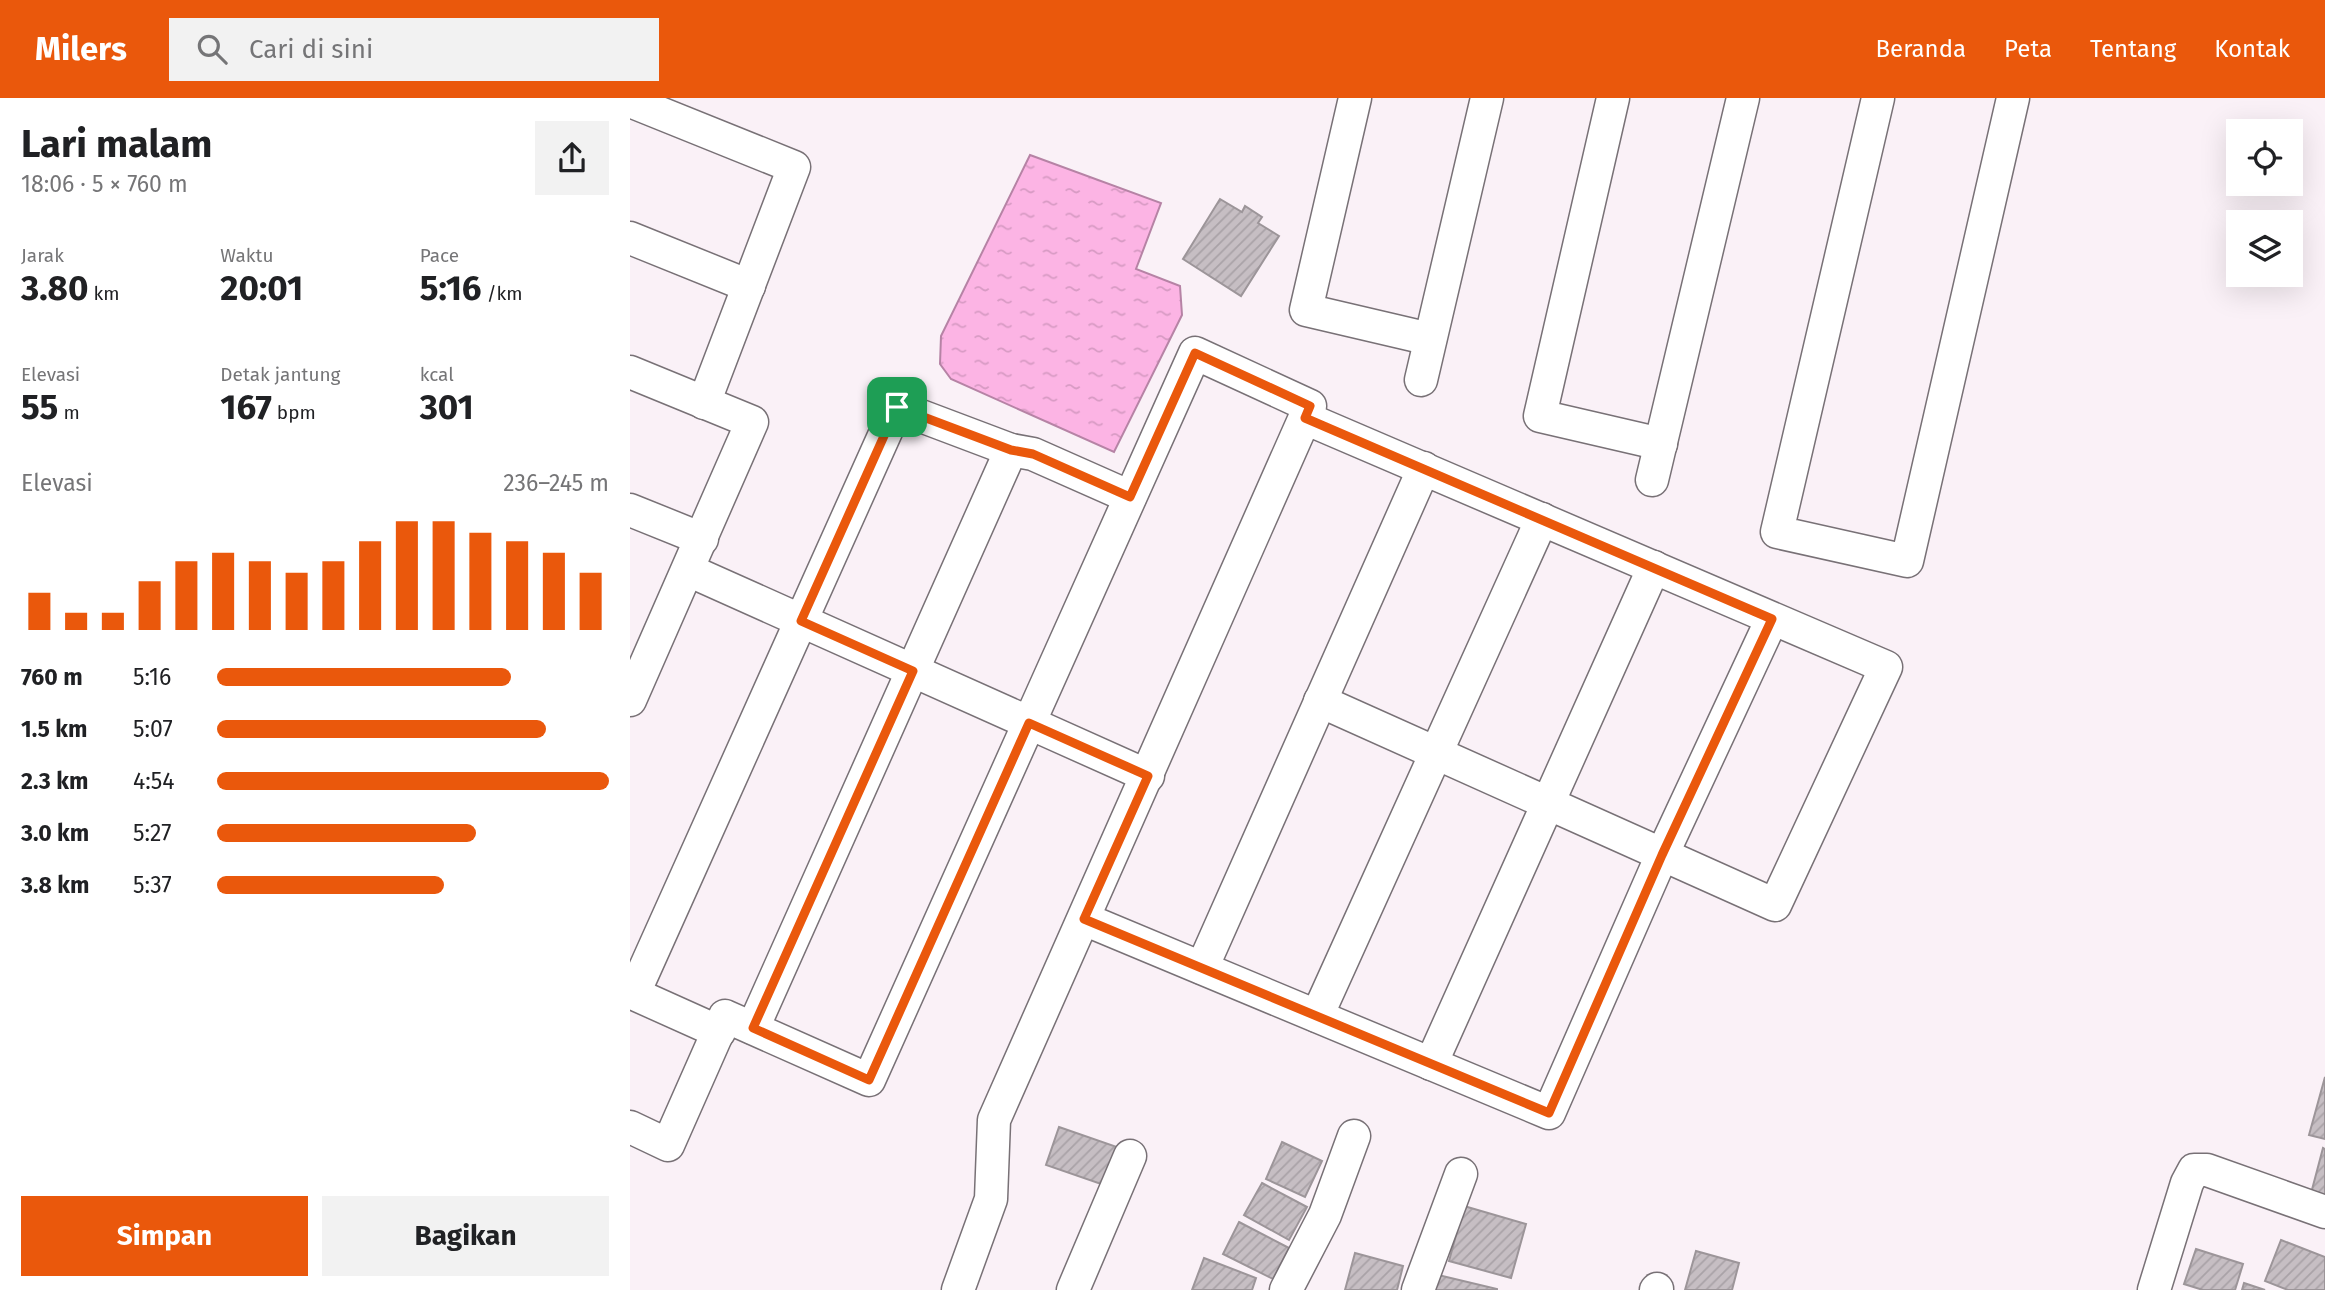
<!DOCTYPE html>
<html lang="id">
<head>
<meta charset="utf-8">
<style>
  :root { --surface:#fff; --page:#f2f2f2; --text:#202124; --muted:#757577; --accent:#ea580c }
  body { margin:0; font-family:"Fira Sans",sans-serif; background:var(--page); color:var(--text); height:100vh; display:flex; flex-direction:column; font-size:26px; white-space:nowrap }
  * { box-sizing:border-box; margin:0 }
  p { font-size:23px; color:var(--muted) }
  .icon { flex:none; width:38px; height:38px; fill:none; stroke:currentColor; stroke-width:2; stroke-linecap:round; stroke-linejoin:round }
  .map { position:relative; flex:1; overflow:hidden }
  .sheet { display:flex; flex-direction:column; background:var(--surface); width:630px }
  .sheet>* { flex:none }
  .buttons { position:absolute; left:1596px; top:21px; display:grid; gap:14px }
  .buttons a { display:grid; place-items:center; width:77px; height:77px; border-radius:0px; background:var(--surface); box-shadow:0 7px 28px #0002; font-size:35px }
  .pin { position:absolute; display:grid; place-items:center; width:60px; height:60px; color:#fff; margin:-30px; border-radius:14px; box-shadow:0 4px 10px #0006 }
  .round { display:grid; place-items:center; flex:none; width:74px; height:74px; border-radius:0px; background:var(--page) }
  .overview { display:flex; align-items:center; justify-content:space-between; height:119px; padding:0 21px }
  h1 { font-size:38px; font-weight:700; line-height:52px }
  .metrics { display:grid; grid-template-columns:repeat(3,1fr); gap:10px; height:119px; padding:7px 21px }
  .metrics div { display:grid; align-content:center }
  .metrics b { font-size:35px; font-weight:700 }
  .metrics small { font-size:19px; font-weight:400 }
  .metrics p { font-size:19px }
  .chart { height:196px; padding:14px 21px }
  .chart p { display:flex; justify-content:space-between }
  .chart svg { width:100%; height:126px; margin-top:7px; stroke:var(--accent); stroke-width:6 }
  .action { display:flex; gap:14px; margin-top:auto; padding:14px 21px }
  .action a { flex:1; height:80px; border-radius:0px; background:var(--accent); color:#fff; font-size:28px; font-weight:700; line-height:80px; text-align:center }
  .action a+a { background:var(--page); color:var(--text) }
  ul { padding:0 21px; list-style:none; font-size:23px }
  li { display:grid; grid-template-columns:112px 84px 1fr; align-items:center; height:52px }
  li i { height:18px; border-radius:9px; background:var(--accent) }
  header { display:flex; align-items:center; gap:42px; box-sizing:border-box; height:98px; padding:0 35px; background:var(--accent); color:#fff }
  header strong { font-size:33px }
  nav { display:flex; gap:38px; margin-inline-start:auto; font-size:24px }
  .search { width:490px; height:63px; background:var(--page); display:flex; align-items:center; gap:18px; box-sizing:border-box; padding:0 24px; border-radius:0px; color:var(--muted); font-size:26px }
  main { display:flex; flex:1; min-height:0 }
  .map>svg:first-child { display:block }
  .water { fill:url(#water-ripples); stroke:#b683a5; stroke-width:2 }
  .building { fill:url(#building-hatch); stroke:#9c9599; stroke-width:2 }
  .lines { fill:none; stroke-linecap:round; stroke-linejoin:round }
  .minor-casing { stroke:#787176; stroke-width:35 }
  .minor { stroke:#fff; stroke-width:32 }
  .route-casing { stroke:#fff; stroke-width:14 }
  .route { stroke:#ea580c; stroke-width:9 }
</style>
</head>
<body>
<header>
<strong>Milers</strong>
<div class="search"><svg class="icon" aria-label="search" viewBox="0 0 24 24"><circle cx="10" cy="10" r="6"/><path d="M15 15l6 6"/></svg>Cari di sini</div>
<nav><a>Beranda</a><a>Peta</a><a>Tentang</a><a>Kontak</a></nav>
</header>
<main>
<section class="sheet">
<div class="overview"><div><h1>Lari malam</h1><p>18:06 · 5 × 760 m</p></div><a class="round"><svg class="icon" aria-label="share" viewBox="0 0 24 24"><path d="M12 15V3M7 8l5-5 5 5M5 13v7h14v-7"/></svg></a></div>
<div class="metrics">
<div><p>Jarak</p><b>3.80<small> km</small></b></div>
<div><p>Waktu</p><b>20:01</b></div>
<div><p>Pace</p><b>5:16<small> /km</small></b></div>
</div>
<div class="metrics">
<div><p>Elevasi</p><b>55<small> m</small></b></div>
<div><p>Detak jantung</p><b>167<small> bpm</small></b></div>
<div><p>kcal</p><b>301</b></div>
</div>
<div class="chart"><p><span>Elevasi</span>236–245 m</p>
<svg viewBox="0 0 160 44" preserveAspectRatio="none"><path d="M5 44V31M15 44V38M25 44V38M35 44V27M45 44V20M55 44V17M65 44V20M75 44V24M85 44V20M95 44V13M105 44V6M115 44V6M125 44V10M135 44V13M145 44V17M155 44V24"/></svg>
</div>
<ul>
<li><b>760 m</b>5:16<i style="width:75%"></i></li>
<li><b>1.5 km</b>5:07<i style="width:84%"></i></li>
<li><b>2.3 km</b>4:54<i style="width:100%"></i></li>
<li><b>3.0 km</b>5:27<i style="width:66%"></i></li>
<li><b>3.8 km</b>5:37<i style="width:58%"></i></li>
</ul>
<div class="action"><a>Simpan</a><a>Bagikan</a></div>
</section>
<div class="map">
<svg width="1695" height="1192" viewBox="0 0 1695 1192">
  <defs>
    <pattern id="water-ripples" width="26" height="14" patternUnits="userSpaceOnUse" patternTransform="scale(1.75)"><rect width="26" height="14" fill="#fcb4e4"/><path d="M2 4q2-2 4 0t4 0M15 11q2-2 4 0t4 0" fill="none" stroke="#d79ac3"/></pattern>
    <pattern id="building-hatch" width="6" height="6" patternUnits="userSpaceOnUse" patternTransform="scale(1.75)"><rect width="6" height="6" fill="#c6bec3"/><path d="M-1 1l2-2M0 6l6-6M5 7l2-2" fill="none" stroke="#a9a2a7"/></pattern>
  </defs>
  <rect width="100%" height="100%" fill="#faf1f7"/>
  <polygon class="water" points="400,57 531,105 506,171 550,188 552,217 484,354 321,281 310,266 311,238"/>
  <g class="building">
    <polygon points="590,101 612,114 615,108 632,119 628,125 649,138 611,198 553,161"/>
    <polygon points="1695,979 1695,1041 1679,1037"/>
    <polygon points="429,1029 487,1049 474,1087 416,1067"/>
    <polygon points="652,1044 692,1063 675,1099 636,1081"/>
    <polygon points="1693,1050 1695,1051 1695,1107 1679,1103"/>
    <polygon points="632,1085 677,1109 659,1142 614,1117"/>
    <polygon points="834,1108 896,1126 881,1180 819,1163"/>
    <polygon points="609,1124 659,1150 643,1181 593,1156"/>
    <polygon points="1651,1142 1695,1159 1695,1192 1658,1192 1635,1183"/>
    <polygon points="1566,1151 1613,1166 1605,1192 1573,1192 1554,1186"/>
    <polygon points="1066,1153 1109,1165 1102,1192 1055,1192"/>
    <polygon points="725,1155 773,1168 767,1192 715,1192"/>
    <polygon points="574,1160 626,1180 622,1192 562,1192"/>
    <polygon points="804,1176 867,1191 867,1192 800,1192"/>
    <polygon points="1614,1185 1635,1192 1612,1192"/>
  </g>
  <g class="lines">
    <g class="minor-casing">
      <g id="minor">
        <polyline points="725,0 676,212 800,241"/>
        <polyline points="983,0 910,318 1031,346"/>
        <polyline points="1248,0 1147,434 1277,463 1383,0"/>
        <polyline points="0,3 164,69 74,305"/>
        <polyline points="0,140 119,188"/>
        <polyline points="0,274 122,324 0,602"/>
        <polyline points="791,282 857,0"/>
        <polyline points="675,320 1256,569 1145,807 690,603"/>
        <polyline points="1022,382 1113,0"/>
        <polyline points="0,412 72,441"/>
        <polyline points="58,472 518,678"/>
        <polyline points="454,821 919,1015 1032,757 1142,521"/>
        <polyline points="572,870 794,370"/>
        <polyline points="0,894 89,934"/>
        <polyline points="4,895 267,309 381,352 403,356 500,399"/>
        <polyline points="687,918 912,421"/>
        <polyline points="123,930 381,352"/>
        <polyline points="801,966 1024,469"/>
        <polyline points="0,1029 38,1047 95,918 239,982 565,255 680,308 364,1022 361,1101 328,1192"/>
        <polyline points="443,1192 500,1058"/>
        <polyline points="656,1192 695,1117 724,1038"/>
        <polyline points="788,1192 831,1076"/>
        <polyline points="1026,1192 1027,1191"/>
        <polyline points="1524,1192 1557,1085 1564,1072 1577,1072 1695,1114"/>
      </g>
    </g>
    <use href="#minor" class="minor"/>
  </g>
  <g class="lines">
    <g class="route-casing">
      <polygon id="route" points="565,255 680,308 675,320 1142,521 1032,757 919,1015 454,821 518,678 399,625 239,982 123,930 283,573 171,523 267,309 381,352 403,356 500,399"/>
    </g>
    <use href="#route" class="route"/>
  </g>
</svg>
<div class="buttons">
<a><svg class="icon" aria-label="locate" viewBox="0 0 24 24"><circle cx="12" cy="12" r="6"/><path d="M12 2v4M12 18v4M2 12h4M18 12h4"/></svg></a>
<a><svg class="icon" aria-label="layers" viewBox="0 0 24 24"><path d="M12 4l9 5-9 5-9-5zM3 14l9 5 9-5"/></svg></a>
</div>
<div class="pin" style="left:267px;top:309px;background:#1e9e55"><svg class="icon" aria-label="arrive" viewBox="0 0 24 24"><path d="M6 21V4h12l-3 4 3 4H6"/></svg></div>
</div>
</main>
</body>
</html>
